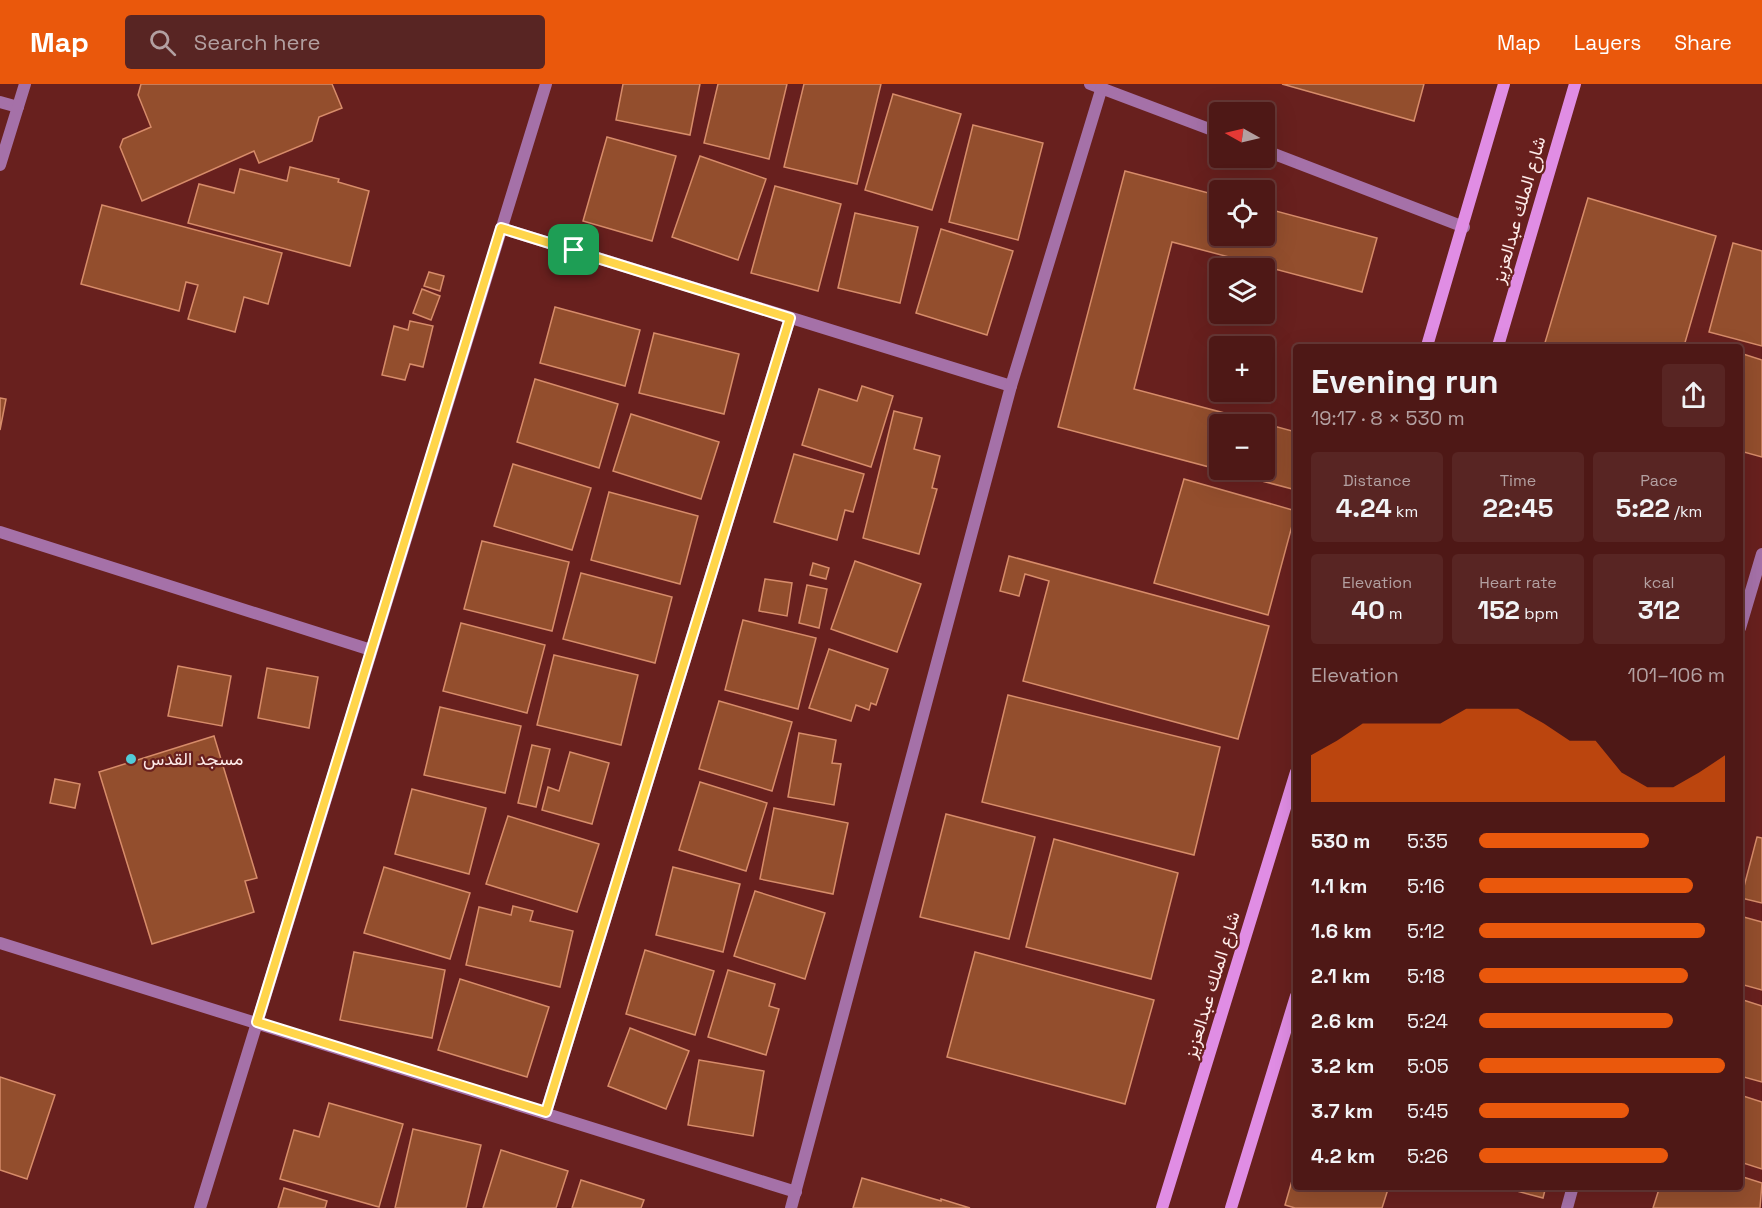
<!DOCTYPE html>
<html lang="en">
<head>
<meta charset="utf-8">
<style>
  :root { --surface:#4e1816; --page:#582523; --text:#f1f3f6; --muted:#b3a0a1; --line:#653735; --accent:#ea580c }
  body { margin:0; font-family:"Space Grotesk",Vazirmatn,sans-serif; background:var(--page); color:var(--text); height:100vh; display:flex; flex-direction:column; font-size:22px; white-space:nowrap }
  * { box-sizing:border-box; margin:0 }
  p { font-size:20px; color:var(--muted) }
  .icon { flex:none; width:33px; height:33px; fill:none; stroke:currentColor; stroke-width:2; stroke-linecap:round; stroke-linejoin:round }
  .map { position:relative; flex:1; overflow:hidden }
  .details { position:absolute; left:1293px; top:260px; width:450px; height:846px; display:flex; flex-direction:column; background:var(--surface); border-radius:6px; box-shadow:0 6px 24px #0002,0 0 0 2px var(--line) }
  .details>* { flex:none }
  .needle { width:39px; rotate:278deg }
  .controls { position:absolute; left:1209px; top:18px; display:grid; gap:12px }
  .controls a { display:grid; place-items:center; width:66px; height:66px; border-radius:6px; background:var(--surface); box-shadow:0 6px 24px #0002,0 0 0 2px var(--line); font-size:30px }
  .pin { position:absolute; display:grid; place-items:center; width:51px; height:51px; color:#fff; margin:-26px; border-radius:12px; box-shadow:0 3px 9px #0006 }
  .round { display:grid; place-items:center; flex:none; width:63px; height:63px; border-radius:6px; background:var(--page) }
  .head { display:flex; align-items:center; justify-content:space-between; height:102px; padding:0 18px }
  h1 { font-size:33px; font-weight:800; line-height:45px }
  .stats { display:grid; grid-template-columns:repeat(3,1fr); gap:9px; height:102px; padding:6px 18px }
  .stats div { display:grid; align-content:center; border-radius:6px; background:var(--page); text-align:center }
  .stats b { font-size:26px; font-weight:800 }
  .stats small { font-size:16px; font-weight:400 }
  .stats p { font-size:16px }
  .chart { height:168px; padding:12px 18px }
  .chart p { display:flex; justify-content:space-between }
  .chart svg { width:100%; height:108px; margin-top:6px; fill:var(--accent); opacity:.7 }
  ul { padding:0 18px; list-style:none; font-size:20px }
  li { display:grid; grid-template-columns:96px 72px 1fr; align-items:center; height:45px }
  li i { height:15px; border-radius:8px; background:var(--accent) }
  header { display:flex; align-items:center; gap:36px; box-sizing:border-box; height:84px; padding:0 30px; background:var(--accent); color:#fff }
  header strong { font-size:28px }
  nav { display:flex; gap:33px; margin-inline-start:auto; font-size:21px }
  .search { width:420px; height:54px; background:var(--page); display:flex; align-items:center; gap:15px; box-sizing:border-box; padding:0 21px; border-radius:6px; color:var(--muted); font-size:22px }
  .map>svg:first-child { display:block }
  .building { fill:#934e2d; stroke:#d78c6a; stroke-width:1.5; fill-rule:evenodd }
  .lines { fill:none; stroke-linecap:round; stroke-linejoin:round }
  .street { stroke:#a571a8; stroke-width:12 }
  .secondary { stroke:#e08de4; stroke-width:12 }
  .route-casing { stroke:#fff; stroke-width:12 }
  .route { stroke:#ffd54a; stroke-width:8 }
  .poi-dot { fill:#52cbd8; stroke:#68201e; stroke-width:2 }
  .labels { text-anchor:middle; stroke-width:4.5; stroke-linejoin:round; paint-order:stroke }
  .street-label { font-size:18px; fill:#feebe9; stroke:#68201e }
  .poi-label { font-size:18px; fill:#feebe9; stroke:#68201e; text-anchor:start }
</style>
</head>
<body>
<header>
<strong>Map</strong>
<div class="search"><svg class="icon" aria-label="search" viewBox="0 0 24 24"><circle cx="10" cy="10" r="6"/><path d="M15 15l6 6"/></svg>Search here</div>
<nav><a>Map</a><a>Layers</a><a>Share</a></nav>
</header>
<div class="map">
<svg width="1762" height="1124" viewBox="0 0 1762 1124">
  <rect width="100%" height="100%" fill="#68201e"/>
  <g class="building">
    <polygon points="141,0 332,0 342,24 319,33 312,57 259,79 254,67 142,117 120,63 123,55 151,43 138,11"/>
    <polygon points="623,0 700,0 690,51 616,36"/>
    <polygon points="718,0 787,0 769,75 704,59"/>
    <polygon points="804,0 881,0 857,100 784,83"/>
    <polygon points="1282,0 1424,0 1414,37"/>
    <polygon points="893,10 961,30 932,126 865,106"/>
    <polygon points="973,41 1043,59 1018,156 949,138"/>
    <polygon points="607,53 676,72 652,157 583,137"/>
    <polygon points="700,72 766,95 738,176 672,153"/>
    <polygon points="290,83 339,95 338,98 369,107 350,182 188,139 199,100 234,109 240,85 287,97"/>
    <path d="M1125 87 1220 112V152H1264V124L1377 154 1362 208 1172 158 1134 305 1296 348V406L1058 343ZM1220 340H1264V386H1220Z"/>
    <polygon points="775,102 841,120 818,207 751,189"/>
    <polygon points="1588,114 1716,152 1684,262 1544,262"/>
    <polygon points="102,121 282,169 268,220 244,213 235,248 188,235 198,201 186,198 179,227 81,200"/>
    <polygon points="855,129 918,143 900,219 838,204"/>
    <polygon points="941,145 1013,167 987,251 916,229"/>
    <polygon points="1733,159 1762,167 1762,262 1709,248"/>
    <polygon points="429,188 444,192 440,207 424,202"/>
    <polygon points="422,205 440,212 431,236 413,229"/>
    <polygon points="555,223 640,246 625,302 540,279"/>
    <polygon points="410,237 433,242 423,283 410,280 405,296 382,291 394,242 408,246"/>
    <polygon points="654,249 739,270 724,330 639,309"/>
    <polygon points="1740,269 1762,276 1762,373 1740,367"/>
    <polygon points="535,295 618,320 599,384 517,358"/>
    <polygon points="862,302 893,312 871,383 802,361 819,305 857,317"/>
    <polygon points="0,314 6,315 0,346"/>
    <polygon points="894,327 922,334 914,365 940,372 932,404 937,405 919,470 863,454"/>
    <polygon points="631,330 719,358 701,415 613,387"/>
    <polygon points="794,370 864,390 853,428 845,426 837,456 774,438"/>
    <polygon points="513,380 591,404 572,466 494,442"/>
    <polygon points="1184,395 1296,427 1268,531 1154,499"/>
    <polygon points="609,408 698,432 680,500 591,476"/>
    <polygon points="482,457 569,478 552,547 464,525"/>
    <polygon points="1009,472 1269,542 1238,655 1023,597 1049,497 1025,490 1019,512 1000,507"/>
    <polygon points="855,477 921,500 897,568 831,545"/>
    <polygon points="813,479 829,484 826,495 810,491"/>
    <polygon points="581,489 672,513 655,579 563,555"/>
    <polygon points="765,495 792,499 787,532 759,527"/>
    <polygon points="807,501 827,505 819,544 799,539"/>
    <polygon points="743,536 816,554 798,625 725,606"/>
    <polygon points="461,539 545,561 527,629 443,607"/>
    <polygon points="829,565 888,585 876,621 871,619 869,626 856,621 851,637 809,624"/>
    <polygon points="554,571 638,591 621,661 537,641"/>
    <polygon points="178,582 231,592 222,642 168,632"/>
    <polygon points="267,584 318,593 309,644 258,634"/>
    <polygon points="1008,611 1220,663 1194,771 982,718"/>
    <polygon points="719,617 792,638 772,707 699,685"/>
    <polygon points="440,623 521,642 505,709 424,691"/>
    <polygon points="799,649 836,656 832,679 841,680 834,721 788,713"/>
    <polygon points="214,652 257,794 245,797 254,828 152,860 99,688"/>
    <polygon points="532,661 550,665 536,723 518,719"/>
    <polygon points="570,668 609,679 592,740 542,726 548,703 559,707"/>
    <polygon points="55,695 80,700 75,724 50,719"/>
    <polygon points="700,698 767,719 746,787 679,766"/>
    <polygon points="412,705 486,724 469,790 395,770"/>
    <polygon points="774,724 848,739 833,810 760,795"/>
    <polygon points="946,730 1035,753 1009,855 920,833"/>
    <polygon points="508,732 599,760 577,828 486,800"/>
    <polygon points="1757,753 1762,754 1762,819 1741,814"/>
    <polygon points="1054,755 1178,789 1151,895 1026,863"/>
    <polygon points="384,783 470,809 450,875 364,849"/>
    <polygon points="673,783 740,800 723,868 656,851"/>
    <polygon points="755,807 825,829 805,895 734,872"/>
    <polygon points="513,822 533,827 530,837 573,847 560,903 466,881 479,823 511,831"/>
    <polygon points="1740,832 1762,838 1762,906 1740,900"/>
    <polygon points="645,866 714,887 695,951 626,930"/>
    <polygon points="354,868 445,886 432,954 340,936"/>
    <polygon points="975,868 1154,916 1125,1020 947,973"/>
    <polygon points="728,886 775,900 769,922 779,925 766,971 708,953"/>
    <polygon points="460,895 549,923 527,993 438,966"/>
    <polygon points="1740,915 1762,922 1762,998 1740,992"/>
    <polygon points="630,944 689,967 666,1025 608,1002"/>
    <polygon points="699,976 764,987 753,1052 688,1041"/>
    <polygon points="0,993 55,1011 27,1095 0,1086"/>
    <polygon points="1740,1011 1762,1018 1762,1085 1740,1078"/>
    <polygon points="329,1019 403,1040 379,1123 280,1095 294,1046 319,1053"/>
    <polygon points="413,1045 481,1061 466,1124 395,1124"/>
    <polygon points="501,1066 568,1087 556,1124 483,1124"/>
    <polygon points="1296,1083 1296,1102 1389,1102 1382,1124 1295,1124 1285,1121"/>
    <polygon points="1740,1092 1762,1099 1760,1124 1653,1124 1660,1102 1740,1102"/>
    <polygon points="862,1094 941,1117 941,1115 970,1124 853,1124"/>
    <polygon points="581,1096 644,1116 641,1124 572,1124"/>
    <polygon points="1498,1102 1546,1102 1543,1114"/>
    <polygon points="284,1104 327,1117 325,1124 278,1124"/>
  </g>
  <g class="lines">
    <g class="street">
      <polyline points="1090,0 1220,49"/>
      <polyline points="0,18 18,23"/>
      <polyline points="1264,66 1464,143"/>
      <polyline points="0,81 25,0"/>
      <polyline points="501,144 1011,302"/>
      <polyline points="0,448 371,566"/>
      <polyline points="1740,544 1762,470"/>
      <polyline points="0,859 796,1108"/>
      <polyline points="546,1028 790,234"/>
      <polyline points="200,1124 546,0"/>
      <polyline points="791,1124 1011,302 1102,3"/>
      <polyline points="1567,1124 1573,1102"/>
    </g>
    <g class="secondary">
      <polyline points="1427,262 1504,0"/>
      <polyline points="1498,262 1575,0"/>
      <polyline points="1162,1124 1296,688"/>
      <polyline points="1231,1124 1296,912"/>
    </g>
  </g>
  <g class="lines">
    <g class="route-casing">
      <polygon id="route" points="501,144 790,234 546,1028 257,938"/>
    </g>
    <use href="#route" class="route"/>
  </g>
  <circle class="poi-dot" cx="131" cy="675" r="6"/>
  <g class="labels">
    <g class="street-label">
      <text transform="translate(1519 126) rotate(-74)" y="6">شارع الملك عبدالعزيز</text>
      <text transform="translate(1212 901) rotate(-73)" y="6">شارع الملك عبدالعزيز</text>
    </g>
    <g class="poi-label">
      <text x="143" y="681">مسجد القدس</text>
    </g>
  </g>
</svg>
<div class="controls">
<a><svg class="needle" viewBox="-14 -14 28 28"><path d="M0-13l5 13h-10z" fill="#e53935"/><path d="M0 13l5-13h-10z" fill="#b3a0a1"/></svg></a>
<a><svg class="icon" aria-label="locate" viewBox="0 0 24 24"><circle cx="12" cy="12" r="6"/><path d="M12 2v4M12 18v4M2 12h4M18 12h4"/></svg></a>
<a><svg class="icon" aria-label="layers" viewBox="0 0 24 24"><path d="M12 4l9 5-9 5-9-5zM3 14l9 5 9-5"/></svg></a>
<a>+</a>
<a>−</a>
</div>
<div class="pin" style="left:574px;top:166px;background:#1e9e55"><svg class="icon" aria-label="arrive" viewBox="0 0 24 24"><path d="M6 21V4h12l-3 4 3 4H6"/></svg></div>
<section class="details">
<div class="head"><div><h1>Evening run</h1><p>19:17 · 8 × 530 m</p></div><a class="round"><svg class="icon" aria-label="share" viewBox="0 0 24 24"><path d="M12 15V3M7 8l5-5 5 5M5 13v7h14v-7"/></svg></a></div>
<div class="stats">
<div><p>Distance</p><b>4.24<small> km</small></b></div>
<div><p>Time</p><b>22:45</b></div>
<div><p>Pace</p><b>5:22<small> /km</small></b></div>
</div>
<div class="stats">
<div><p>Elevation</p><b>40<small> m</small></b></div>
<div><p>Heart rate</p><b>152<small> bpm</small></b></div>
<div><p>kcal</p><b>312</b></div>
</div>
<div class="chart"><p><span>Elevation</span>101–106 m</p>
<svg viewBox="0 0 160 44" preserveAspectRatio="none"><path d="M0 44V25L10 19L20 12L30 12L40 12L50 12L60 6L70 6L80 6L90 12L100 19L110 19L120 32L130 38L140 38L150 32L160 25V44z"/></svg>
</div>
<ul>
<li><b>530 m</b>5:35<i style="width:69%"></i></li>
<li><b>1.1 km</b>5:16<i style="width:87%"></i></li>
<li><b>1.6 km</b>5:12<i style="width:92%"></i></li>
<li><b>2.1 km</b>5:18<i style="width:85%"></i></li>
<li><b>2.6 km</b>5:24<i style="width:79%"></i></li>
<li><b>3.2 km</b>5:05<i style="width:100%"></i></li>
<li><b>3.7 km</b>5:45<i style="width:61%"></i></li>
<li><b>4.2 km</b>5:26<i style="width:77%"></i></li>
</ul>
</section>
</div>
</body>
</html>
